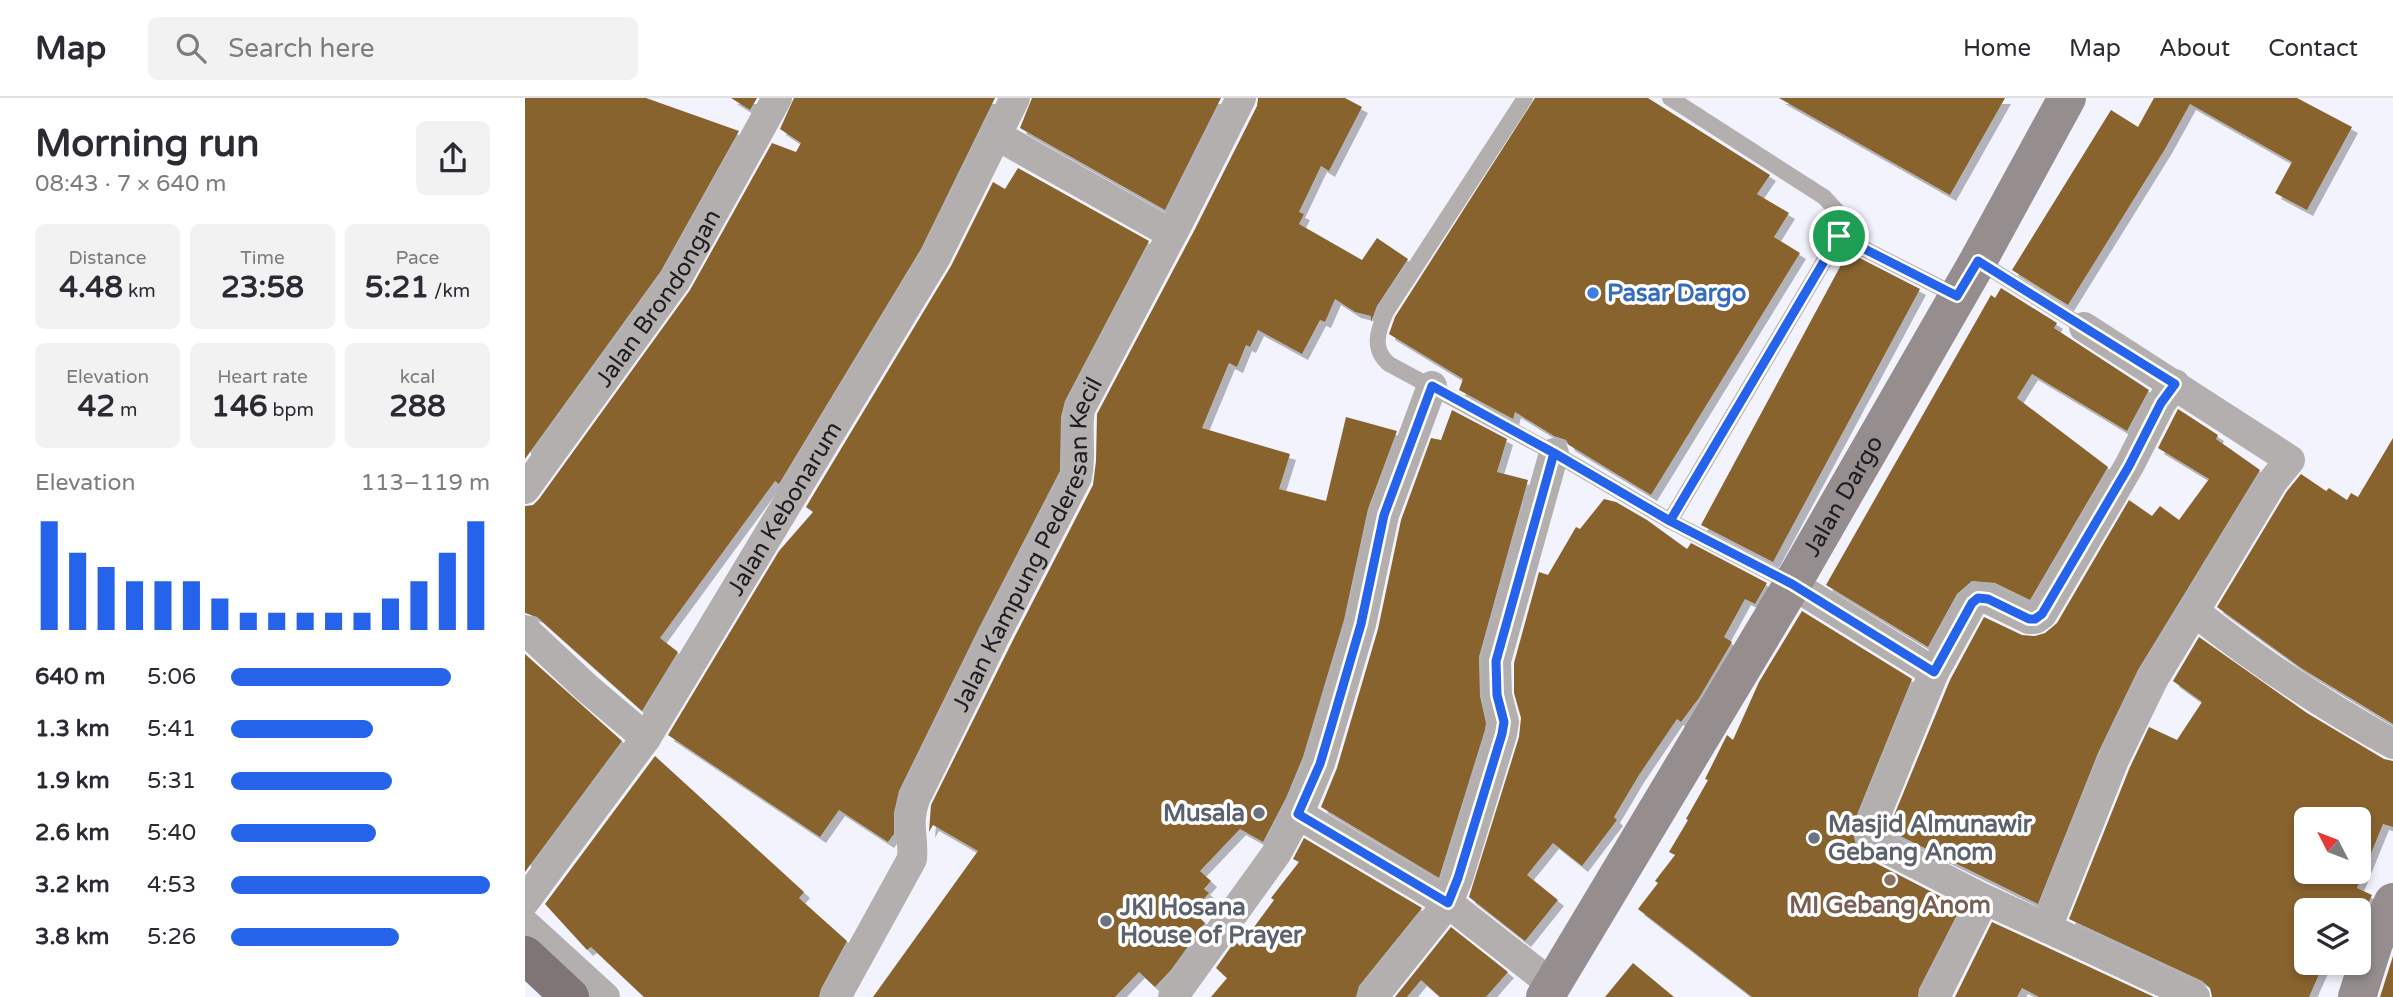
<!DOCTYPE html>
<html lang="en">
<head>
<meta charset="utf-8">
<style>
  :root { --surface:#fff; --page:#f2f2f3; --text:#2b2b33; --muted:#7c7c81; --line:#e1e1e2; --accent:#2563eb }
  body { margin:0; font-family:"Varela Round",sans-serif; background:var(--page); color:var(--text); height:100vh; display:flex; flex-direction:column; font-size:26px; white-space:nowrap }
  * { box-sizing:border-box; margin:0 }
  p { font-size:23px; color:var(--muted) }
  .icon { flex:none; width:38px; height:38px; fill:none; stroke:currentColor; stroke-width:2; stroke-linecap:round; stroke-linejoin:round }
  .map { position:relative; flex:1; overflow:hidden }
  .side { display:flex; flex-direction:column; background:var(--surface); width:525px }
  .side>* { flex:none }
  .needle { width:46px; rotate:312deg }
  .tools { position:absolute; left:1769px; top:709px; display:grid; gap:14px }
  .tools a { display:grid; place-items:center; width:77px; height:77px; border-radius:10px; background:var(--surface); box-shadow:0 4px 10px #0003; font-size:35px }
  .pin { position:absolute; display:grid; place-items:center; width:60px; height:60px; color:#fff; margin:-30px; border:4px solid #fff; border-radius:50%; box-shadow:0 2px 7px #0007 }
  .round { display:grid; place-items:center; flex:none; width:74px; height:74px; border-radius:10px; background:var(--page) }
  .overview { display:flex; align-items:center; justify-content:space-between; height:119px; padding:0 35px }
  h1 { font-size:38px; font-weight:700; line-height:52px }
  .stats { display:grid; grid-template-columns:repeat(3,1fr); gap:10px; height:119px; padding:7px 35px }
  .stats div { display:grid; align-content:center; border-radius:10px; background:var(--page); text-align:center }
  .stats b { font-size:30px; font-weight:700 }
  .stats small { font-size:19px; font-weight:400 }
  .stats p { font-size:19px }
  .chart { height:196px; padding:14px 35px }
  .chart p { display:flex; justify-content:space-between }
  .chart svg { width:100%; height:126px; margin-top:7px; stroke:var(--accent); stroke-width:6 }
  ul { padding:0 35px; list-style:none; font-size:23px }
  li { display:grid; grid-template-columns:112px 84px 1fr; align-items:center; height:52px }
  li i { height:18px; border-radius:9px; background:var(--accent) }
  header { display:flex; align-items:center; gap:42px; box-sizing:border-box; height:98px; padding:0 35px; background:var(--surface); border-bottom:2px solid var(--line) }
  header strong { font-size:33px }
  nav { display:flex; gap:38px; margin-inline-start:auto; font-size:24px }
  .search { width:490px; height:63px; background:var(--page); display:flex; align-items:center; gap:18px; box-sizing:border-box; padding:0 24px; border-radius:10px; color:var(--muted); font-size:26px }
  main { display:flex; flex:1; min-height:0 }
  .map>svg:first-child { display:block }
  .building { fill:#88632d; fill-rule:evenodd; filter:url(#shadow) }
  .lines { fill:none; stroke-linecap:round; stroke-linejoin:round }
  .lane { stroke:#b4afaf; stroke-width:16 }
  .street { stroke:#b4afaf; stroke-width:30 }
  .secondary { stroke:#958d8e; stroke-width:38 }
  .primary { stroke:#7f7576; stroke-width:38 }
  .route-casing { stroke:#fff; stroke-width:14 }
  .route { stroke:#2563eb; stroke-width:9 }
  .shop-dot { fill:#3f7fe0; stroke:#fff; stroke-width:2.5 }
  .worship-dot { fill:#6b7280; stroke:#fff; stroke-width:2.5 }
  .education-dot { fill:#8d6e63; stroke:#fff; stroke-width:2.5 }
  .labels { text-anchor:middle; stroke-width:7; stroke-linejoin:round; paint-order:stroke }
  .shop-label { font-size:24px; font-weight:bold; fill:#366cbe; stroke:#fff; text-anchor:start }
  .street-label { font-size:24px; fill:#1d1c20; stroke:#fff }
  .worship-label { font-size:24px; font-weight:bold; fill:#5b616d; stroke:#fff; text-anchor:start }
  .education-label { font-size:24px; font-weight:bold; fill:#785e54; stroke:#fff }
</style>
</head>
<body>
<header>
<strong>Map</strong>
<div class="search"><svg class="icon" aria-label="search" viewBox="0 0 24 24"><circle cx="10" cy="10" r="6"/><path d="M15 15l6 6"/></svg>Search here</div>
<nav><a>Home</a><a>Map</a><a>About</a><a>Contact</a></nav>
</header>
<main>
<section class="side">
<div class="overview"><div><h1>Morning run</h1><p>08:43 · 7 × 640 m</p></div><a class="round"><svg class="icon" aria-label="share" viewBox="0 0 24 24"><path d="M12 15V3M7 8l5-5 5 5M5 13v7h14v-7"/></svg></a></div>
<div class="stats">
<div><p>Distance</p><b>4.48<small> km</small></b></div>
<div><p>Time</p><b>23:58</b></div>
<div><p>Pace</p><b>5:21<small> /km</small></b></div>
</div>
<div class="stats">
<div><p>Elevation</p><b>42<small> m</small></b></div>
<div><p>Heart rate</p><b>146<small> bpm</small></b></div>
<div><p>kcal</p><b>288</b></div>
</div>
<div class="chart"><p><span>Elevation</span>113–119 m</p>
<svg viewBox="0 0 160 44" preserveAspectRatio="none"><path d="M5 44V6M15 44V17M25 44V22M35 44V27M45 44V27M55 44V27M65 44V33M75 44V38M85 44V38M95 44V38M105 44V38M115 44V38M125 44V33M135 44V27M145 44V17M155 44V6"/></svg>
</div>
<ul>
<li><b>640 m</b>5:06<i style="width:85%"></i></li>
<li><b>1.3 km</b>5:41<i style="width:55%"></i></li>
<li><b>1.9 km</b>5:31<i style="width:62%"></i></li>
<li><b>2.6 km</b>5:40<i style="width:56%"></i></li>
<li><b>3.2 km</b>4:53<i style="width:100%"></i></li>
<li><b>3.8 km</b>5:26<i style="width:65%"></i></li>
</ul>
</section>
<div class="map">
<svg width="1868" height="899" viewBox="0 0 1868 899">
  <defs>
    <filter id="shadow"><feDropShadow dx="6" dy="6" stdDeviation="0" flood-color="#0004"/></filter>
  </defs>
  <rect width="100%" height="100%" fill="#f3f3fd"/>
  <g class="building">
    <polygon points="0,0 121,0 214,33 136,173 0,361"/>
    <polygon points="206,0 232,0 225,12"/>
    <polygon points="269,0 470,0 396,151 254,386 250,383 135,540 153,554 117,613 12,519 0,515 0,408 8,407 14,401 165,192 247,45 271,54 276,45 255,31"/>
    <polygon points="507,0 696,0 640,112 495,30"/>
    <polygon points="733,0 820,0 837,9 804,73 796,68 774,114 779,116 774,126 837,162 852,140 883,161 852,208 846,224 846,218 830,214 810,201 800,224 795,222 777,256 733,232 725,249 721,247 712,269 704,265 677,330 765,356 754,391 801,403 821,319 872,333 843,411 819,522 778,659 761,700 738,744 715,731 675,773 686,783 679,791 684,795 668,813 680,825 646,872 630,889 614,874 590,899 348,899 453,753 408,727 404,734 406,707 487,544 568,387 571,363 572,316 670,131 732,8"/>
    <polygon points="1010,0 1123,0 1245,77 1232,96 1264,115 1249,139 1275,155 1126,397 1044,347 1041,342 1029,338 990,314 988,321 934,292 938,281 864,236 870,219"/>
    <polygon points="1254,0 1480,0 1425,97"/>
    <polygon points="1629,0 1772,0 1827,29 1782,112 1750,95 1767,64 1665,6 1640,51 1543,207 1487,172 1586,12 1613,29"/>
    <polygon points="493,70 624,143 540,303 536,319 535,373 455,528 374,693 369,715 369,736 363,744 314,712 295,739 143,637 254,453 288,414 281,409 426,168 468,84 480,91"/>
    <polygon points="1323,154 1395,191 1248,464 1176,427"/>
    <polygon points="1476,190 1532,225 1529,230 1624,292 1602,333 1507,276 1492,300 1583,369 1505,502 1470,485 1447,483 1432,496 1403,549 1301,487 1466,197 1470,200"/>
    <polygon points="1653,311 1693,337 1691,341 1735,372 1613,572 1573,655 1513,806 1363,732 1425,582 1459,519 1497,537 1510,538 1520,535 1532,525 1604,402 1627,418 1635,408 1654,422 1684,381 1633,350"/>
    <polygon points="927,312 982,341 972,374 1003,382 954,559 955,598 961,625 960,632 914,780 796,709 812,670 853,531 876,422 906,340 916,342"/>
    <polygon points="1868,340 1868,626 1776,570 1692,509 1762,393 1776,376 1801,393 1804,390 1822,402 1826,395 1833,399"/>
    <polygon points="1079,401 1091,404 1122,422 1162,451 1166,445 1242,485 1230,506 1220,501 1199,539 1207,544 1174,600 1156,624 1152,621 1114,677 1089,719 1092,722 1057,768 1028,745 1002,777 1033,802 1000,843 944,799 994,639 996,620 989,595 989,565 1014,474 1023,477 1051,429 1055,431"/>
    <polygon points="1277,513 1387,581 1329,724 1328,735 1331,747 1343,761 1436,809 1394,891 1393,899 1227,899 1113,811 1133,785 1130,783 1150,757 1144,754 1163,722 1161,721 1183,682 1180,681 1202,637 1208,642 1234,584"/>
    <path d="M1674 539 1782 615 1859 661 1868 663V729L1858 726 1832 790 1847 797 1840 812H1782V864L1799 865 1784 899H1687L1685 890 1677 883 1544 821 1605 669 1624 629 1652 642 1677 604 1648 583ZM1782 721H1834V774H1782Z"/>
    <polygon points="0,556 97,643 0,774"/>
    <polygon points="130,658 279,794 274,800 322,843 296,891 294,899 119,899 66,849 62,852 20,806"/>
    <polygon points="779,740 897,810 834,888 831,899 686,899 702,880 691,870 710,843 715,848 749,802 746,800 774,764 768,761"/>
    <polygon points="1467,824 1515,846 1629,899 1514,899 1497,890 1492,899 1430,899"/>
    <polygon points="926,829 983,874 961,899 915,899 896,882 882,899 870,899"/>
    <polygon points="1868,858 1868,899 1855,899"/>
    <polygon points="1108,865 1149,899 1080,899"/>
  </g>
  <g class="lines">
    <g class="lane">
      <path d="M1000 0 861 214C853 232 846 251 864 266L1029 355 1145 423 1314 138"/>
      <polyline points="1145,0 1299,99 1313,114 1314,138 1432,198"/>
      <polyline points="1453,163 1559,229"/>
      <polyline points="1145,423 1267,486"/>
    </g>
    <g class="street">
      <polyline points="471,37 647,136"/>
      <path id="s1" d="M0 391 151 182 252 0"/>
      <polyline points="1267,486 1409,574 1345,731 1348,742 1354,747 1459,801 1410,899"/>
      <path d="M1670 514C1733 564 1798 607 1868 646"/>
      <polyline points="0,532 63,591 121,640"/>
      <polyline points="1409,574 1447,505 1453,500 1463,501 1504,521 1510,521 1517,516 1604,368 1636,305 1650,286"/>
      <polyline points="773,716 923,805 1028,887"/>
      <polyline points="1459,801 1522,830 1589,662 1629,580 1748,383 1765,362 1559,229"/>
      <path id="s2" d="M0 803 121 640 411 159 490 0"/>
      <polyline points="0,826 80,899"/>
      <polyline points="1522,830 1670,899"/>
      <path id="s3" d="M311 899 387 761C389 736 381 727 390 701L471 536 552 379C557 356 551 334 555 311L654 123 716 0"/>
      <polyline points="648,899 751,756 777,708 795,665 836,526 859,417 907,288"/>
      <polyline points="848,899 923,805 933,780 977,636 979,624 972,597 971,563 1029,355"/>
    </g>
    <g class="secondary">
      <path id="s4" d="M1020 899 1265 490 1453 163 1542 0"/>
      <polyline points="1832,899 1849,845 1868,804"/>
    </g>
    <polyline class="primary" points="0,857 45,899"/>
  </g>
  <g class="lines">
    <g class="route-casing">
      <polyline id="route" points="1314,138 1145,423 1029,355 907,288 859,417 836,526 806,629 795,666 773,716 923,805 933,780 977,636 979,624 972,597 971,563 1029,355 1145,423 1267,486 1409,574 1447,505 1453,500 1463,501 1504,521 1510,521 1517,516 1604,368 1636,305 1650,286 1453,163 1432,198 1314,138"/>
    </g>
    <use href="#route" class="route"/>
  </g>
  <circle class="shop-dot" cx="1068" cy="195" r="7"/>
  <g class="worship-dot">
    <circle cx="734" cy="715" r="7"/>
    <circle cx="1289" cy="740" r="7"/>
    <circle cx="581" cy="823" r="7"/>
  </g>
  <circle class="education-dot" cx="1365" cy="782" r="7"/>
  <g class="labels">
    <g class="shop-label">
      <text x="1082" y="203">Pasar Dargo</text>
    </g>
    <g class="street-label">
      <text dy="8" stroke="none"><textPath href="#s1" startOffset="233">Jalan Brondongan</textPath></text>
      <text dy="8" stroke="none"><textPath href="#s4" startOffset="583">Jalan Dargo</textPath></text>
      <text dy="8" stroke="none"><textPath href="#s2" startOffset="471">Jalan Kebonarum</textPath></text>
      <text dy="8" stroke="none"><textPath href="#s3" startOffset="499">Jalan Kampung Pederesan Kecil</textPath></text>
    </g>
    <g class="worship-label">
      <text x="720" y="723" text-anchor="end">Musala</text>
      <text x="1303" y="734">Masjid Almunawir<tspan x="1303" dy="28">Gebang Anom</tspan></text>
      <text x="595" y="817">JKI Hosana<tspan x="595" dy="28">House of Prayer</tspan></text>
    </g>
    <g class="education-label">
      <text x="1365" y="815">MI Gebang Anom</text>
    </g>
  </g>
</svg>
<div class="tools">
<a><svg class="needle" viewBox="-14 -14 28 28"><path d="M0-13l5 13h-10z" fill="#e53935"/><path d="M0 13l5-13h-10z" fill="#7c7c81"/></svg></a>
<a><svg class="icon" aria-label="layers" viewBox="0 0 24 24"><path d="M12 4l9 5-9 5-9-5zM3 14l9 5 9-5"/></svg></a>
</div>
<div class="pin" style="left:1314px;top:138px;background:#1e9e55"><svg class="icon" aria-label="arrive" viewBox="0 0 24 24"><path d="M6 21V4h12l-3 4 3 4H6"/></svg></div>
</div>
</main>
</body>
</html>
